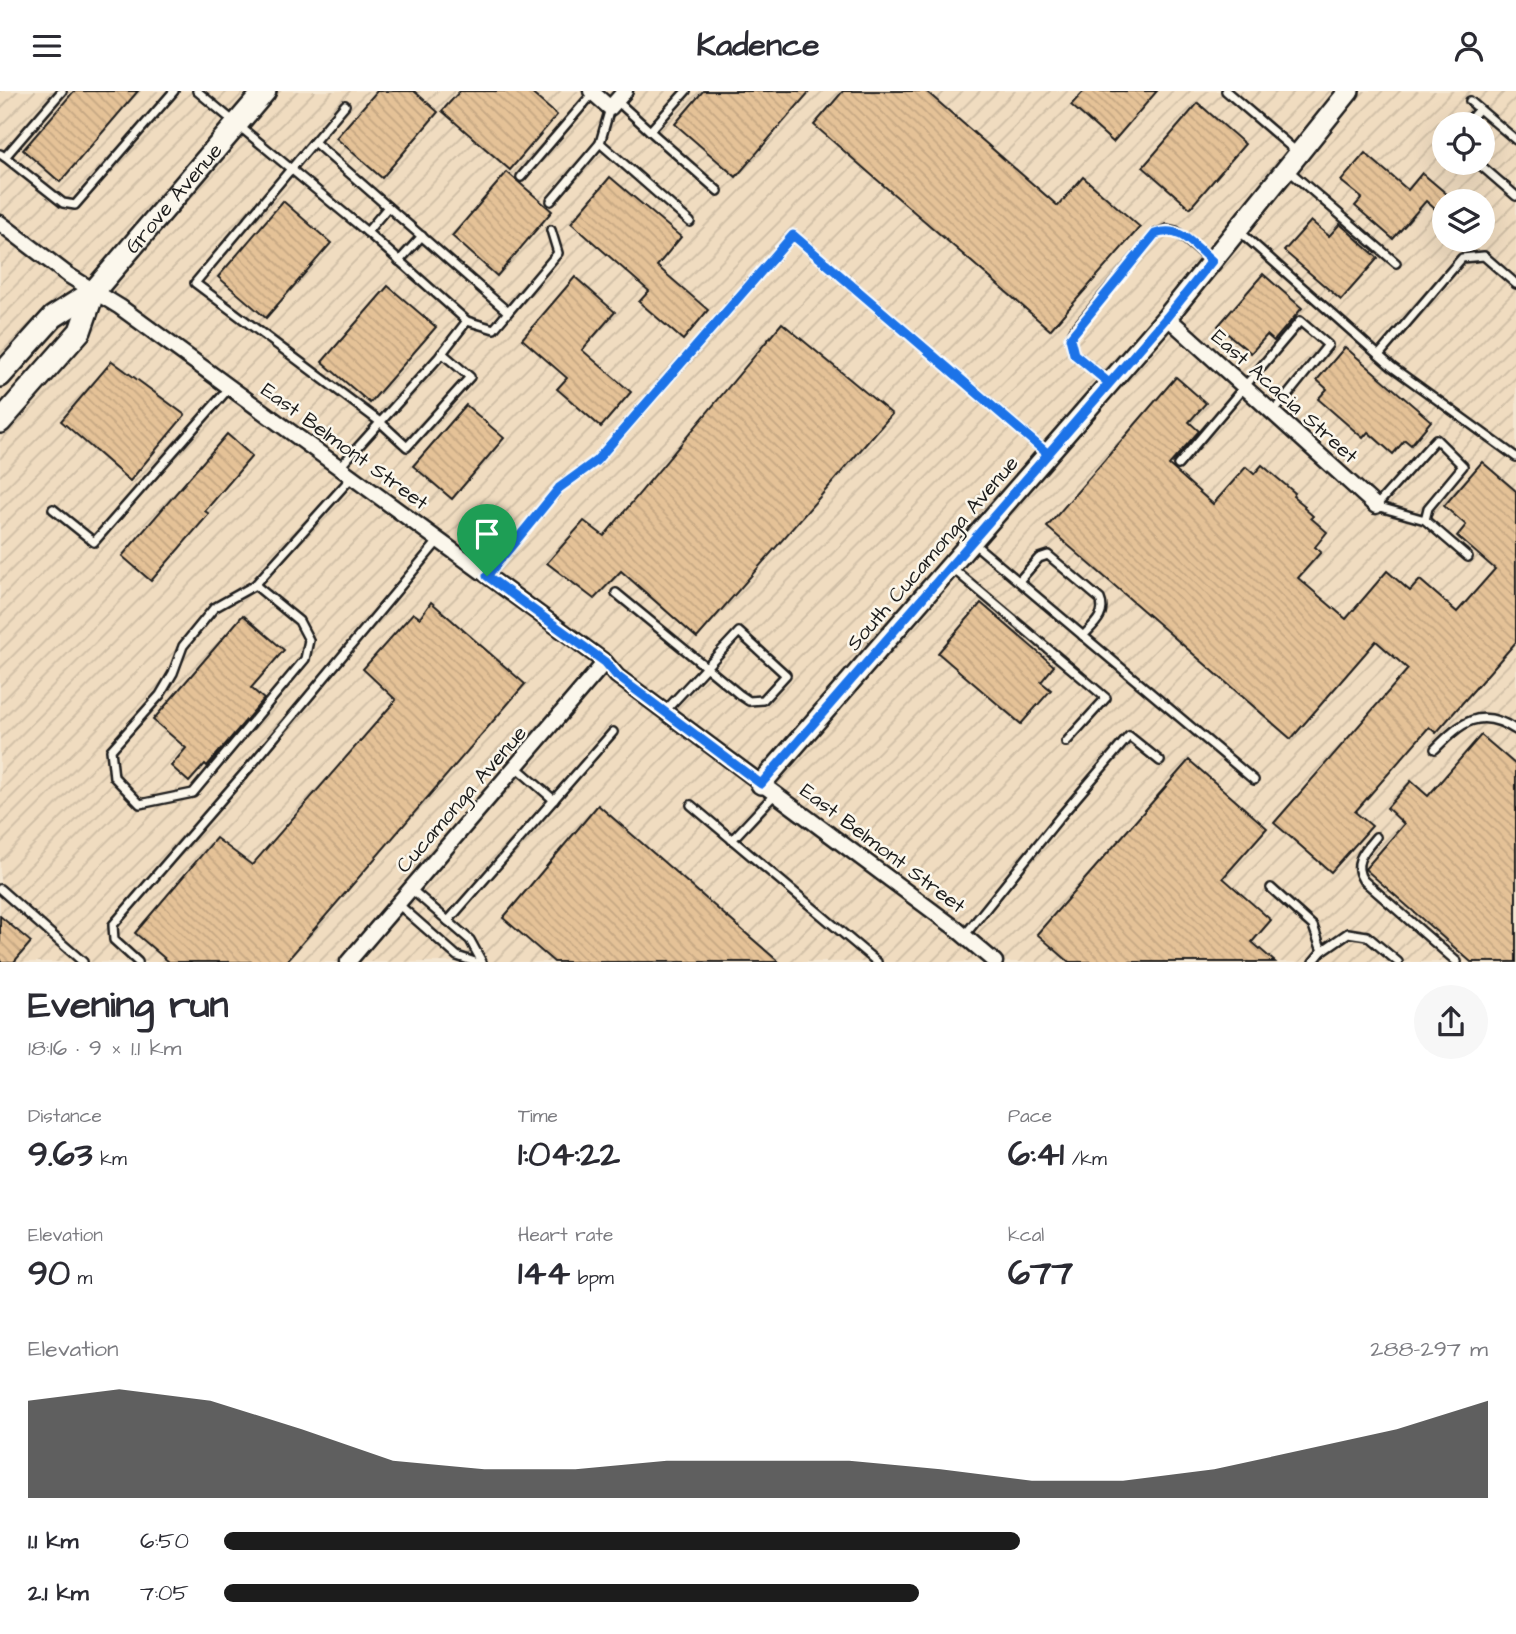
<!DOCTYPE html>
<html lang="en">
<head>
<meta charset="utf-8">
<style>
  :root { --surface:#fff; --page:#f7f7f7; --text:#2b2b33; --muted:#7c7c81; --accent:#1c1c1c }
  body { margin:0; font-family:"Architects Daughter",sans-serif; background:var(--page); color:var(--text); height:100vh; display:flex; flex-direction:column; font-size:26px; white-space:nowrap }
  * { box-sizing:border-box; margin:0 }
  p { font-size:23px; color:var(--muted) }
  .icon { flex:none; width:38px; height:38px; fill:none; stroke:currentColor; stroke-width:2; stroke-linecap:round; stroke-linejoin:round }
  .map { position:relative; height:871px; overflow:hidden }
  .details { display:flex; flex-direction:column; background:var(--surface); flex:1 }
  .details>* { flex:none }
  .fabs { position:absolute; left:1432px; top:21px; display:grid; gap:14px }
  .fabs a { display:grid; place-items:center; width:63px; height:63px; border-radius:50%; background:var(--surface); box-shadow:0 7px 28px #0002; font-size:35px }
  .pin { position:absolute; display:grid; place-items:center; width:60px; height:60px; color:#fff; margin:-72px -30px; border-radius:50% 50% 50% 0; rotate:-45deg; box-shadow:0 0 7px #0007 }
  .pin .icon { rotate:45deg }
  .round { display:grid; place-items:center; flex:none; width:74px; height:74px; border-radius:37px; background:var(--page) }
  .head { display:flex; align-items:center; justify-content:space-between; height:119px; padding:0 28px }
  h1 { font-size:38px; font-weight:800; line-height:52px }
  .stats { display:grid; grid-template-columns:repeat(3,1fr); gap:10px; height:119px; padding:7px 28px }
  .stats div { display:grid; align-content:center }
  .stats b { font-size:35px; font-weight:800 }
  .stats small { font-size:19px; font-weight:400 }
  .stats p { font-size:19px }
  .chart { height:196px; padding:14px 28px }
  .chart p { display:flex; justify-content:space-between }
  .chart svg { width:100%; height:126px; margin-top:7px; fill:var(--accent); opacity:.7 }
  ul { padding:0 28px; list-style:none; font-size:23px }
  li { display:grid; grid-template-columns:112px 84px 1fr; align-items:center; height:52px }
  li i { height:18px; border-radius:9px; background:var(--accent) }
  header { display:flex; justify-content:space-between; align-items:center; height:91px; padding:0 28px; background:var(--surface); font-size:32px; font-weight:800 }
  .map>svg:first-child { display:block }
  .industrial { fill:url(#industrial-furrows); fill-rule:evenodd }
  .building { fill:url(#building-back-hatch); stroke:#1c1c1c; stroke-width:2 }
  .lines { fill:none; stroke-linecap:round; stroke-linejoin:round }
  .service-casing { stroke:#1c1c1c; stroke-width:12 }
  .minor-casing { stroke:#1c1c1c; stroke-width:19 }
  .tertiary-casing { stroke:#1c1c1c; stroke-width:24 }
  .secondary-casing { stroke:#1c1c1c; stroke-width:26 }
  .service { stroke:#fbf7ec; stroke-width:7 }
  .minor { stroke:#fbf7ec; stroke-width:14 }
  .tertiary { stroke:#fbf7ec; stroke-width:19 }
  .secondary { stroke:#fbf7ec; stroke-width:21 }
  .route-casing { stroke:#fff; stroke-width:14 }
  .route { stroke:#1a73e8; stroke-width:9 }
  .labels { text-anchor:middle; stroke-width:5; stroke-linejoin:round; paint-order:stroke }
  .street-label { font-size:21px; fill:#1c1c1c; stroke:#fbf7ec }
</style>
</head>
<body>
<header><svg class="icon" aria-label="menu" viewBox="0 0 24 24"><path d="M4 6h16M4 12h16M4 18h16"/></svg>Kadence<svg class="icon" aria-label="person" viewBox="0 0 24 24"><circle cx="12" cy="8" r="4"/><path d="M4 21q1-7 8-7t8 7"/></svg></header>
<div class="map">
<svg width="1516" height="871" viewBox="0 0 1516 871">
  <defs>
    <pattern id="industrial-furrows" width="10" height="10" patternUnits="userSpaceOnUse" patternTransform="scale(1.75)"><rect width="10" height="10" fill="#f0dcc0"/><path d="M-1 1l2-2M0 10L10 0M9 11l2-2" fill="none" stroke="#cdbca4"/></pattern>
    <pattern id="building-back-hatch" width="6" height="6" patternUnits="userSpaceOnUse" patternTransform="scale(1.75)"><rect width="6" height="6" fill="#e5c297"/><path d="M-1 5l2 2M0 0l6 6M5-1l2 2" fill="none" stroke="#c4a682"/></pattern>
  </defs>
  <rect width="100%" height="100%" fill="#f4e7d2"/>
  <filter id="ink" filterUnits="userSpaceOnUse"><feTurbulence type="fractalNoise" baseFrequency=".0143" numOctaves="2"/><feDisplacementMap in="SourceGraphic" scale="14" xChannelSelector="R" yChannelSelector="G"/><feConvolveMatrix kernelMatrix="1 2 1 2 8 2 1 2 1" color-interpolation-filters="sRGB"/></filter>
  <g filter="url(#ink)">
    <path class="industrial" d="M0 0H1516V871H0ZM1444 33H1482V72H1444ZM1444 110H1482V149H1444Z"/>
    <g class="building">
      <polygon points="74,0 138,0 60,91 23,59"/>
      <polygon points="377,0 414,0 438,21 382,87 336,47"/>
      <polygon points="460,0 529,0 557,24 510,79 442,20"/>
      <polygon points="703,0 810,0 736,86 675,33"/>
      <polygon points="843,0 926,0 1058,115 1083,86 1140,136 1050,239 814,34"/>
      <polygon points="1084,0 1157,0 1113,51 1071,14"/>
      <polygon points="1198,12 1245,53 1190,117 1143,76"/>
      <polygon points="1365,62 1408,99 1422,82 1455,110 1444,110 1444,126 1426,110 1393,148 1355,115 1362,107 1341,90"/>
      <polygon points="507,81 552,120 497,185 452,145"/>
      <polygon points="610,86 681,146 657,175 708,219 683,249 639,211 649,200 571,132"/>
      <polygon points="283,110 331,152 266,227 218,186"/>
      <polygon points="1311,130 1329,145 1340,133 1378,167 1341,209 1284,160"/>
      <polygon points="1263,183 1302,217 1274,250 1267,244 1251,262 1218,235"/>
      <polygon points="575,186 615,221 582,259 631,301 601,336 557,298 567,287 522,248"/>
      <polygon points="388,195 436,236 370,312 322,271"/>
      <polygon points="782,232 892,323 697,547 621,480 594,508 547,472 584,430 604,445"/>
      <polygon points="1345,256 1431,330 1411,354 1405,349 1393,363 1368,341 1363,347 1318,308 1327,298 1317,289"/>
      <polygon points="112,270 185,324 130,390 61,330"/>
      <polygon points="1176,286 1206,312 1189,331 1199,340 1169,374 1213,413 1246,376 1254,383 1262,374 1295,402 1293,405 1305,415 1304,417 1313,425 1311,427 1327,441 1315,456 1321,461 1298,487 1346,528 1387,480 1410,500 1420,489 1457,521 1495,478 1457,445 1466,434 1444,415 1482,371 1516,400 1516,551 1436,642 1429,636 1355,721 1372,735 1331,781 1274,732 1408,578 1376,550 1291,648 1047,436"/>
      <polygon points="466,314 504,347 452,408 413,375"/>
      <polygon points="227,343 252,365 205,420 209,423 151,490 122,465"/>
      <polygon points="431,511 525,593 286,871 169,871 135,842 216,747 252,774 396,609 363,578 413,522 420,527"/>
      <polygon points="981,512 1054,575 1041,591 1051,599 1021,633 938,562"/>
      <polygon points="243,524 284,559 251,597 264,608 207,675 205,673 189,691 171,675 186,657 153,629"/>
      <polygon points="1481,644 1516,674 1516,871 1471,871 1365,778 1404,733 1387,717 1411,690 1428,705"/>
      <polygon points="1189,669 1267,737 1223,787 1271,829 1252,851 1275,871 1069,871 1037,843"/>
      <polygon points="598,714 779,871 554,871 503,827"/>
      <polygon points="0,825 31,851 14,871 0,871"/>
    </g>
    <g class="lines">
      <g class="service-casing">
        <g id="service">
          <polyline points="197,0 291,78 345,14"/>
          <polyline points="686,0 650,40 718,100"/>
          <polyline points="1226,0 1298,62"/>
          <polyline points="617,10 650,40"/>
          <polyline points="1470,10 1516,49"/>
          <polyline points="610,17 600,52 690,131"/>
          <polyline points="1466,33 1479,18"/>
          <polyline points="314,51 508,221"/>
          <polyline points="0,63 5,66 62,0"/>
          <polyline points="5,66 63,112 75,114 174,0"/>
          <polyline points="1478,72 1516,105"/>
          <polyline points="1287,78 1396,172"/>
          <polyline points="521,86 593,2"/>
          <polyline points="551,110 600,52"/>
          <polyline points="1238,139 1392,276 1516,366"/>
          <polyline points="367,141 388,116"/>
          <polyline points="399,170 422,145"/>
          <polyline points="442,262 470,286 407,356 380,331 195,192 291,78 367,141 467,230"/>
          <polyline points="1379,264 1462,167 1484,165 1516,193"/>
          <polyline points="1109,291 1074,263 1070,247 1075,238 1155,143 1167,138 1176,140 1211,170"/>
          <polyline points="1178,374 1300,230 1328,254 1273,322"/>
          <polyline points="340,376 439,266 467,230 494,238 558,162 551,139"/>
          <polyline points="53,418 94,451 230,296"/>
          <polyline points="1425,429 1376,415 1436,348 1463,375 1428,417 1425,429 1468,466"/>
          <polyline points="972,451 1254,689"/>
          <polyline points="951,476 1106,607 1066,651"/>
          <polyline points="487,485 559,397 596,370 793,144 1047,362"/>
          <path d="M1019 490 1039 467 1048 464 1100 508C1107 524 1093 534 1083 545"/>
          <polyline points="255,494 299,530 309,549 305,568 193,702 140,713 114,686 111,659 160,604 173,582 183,555 214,517 255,494 352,386"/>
          <polyline points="616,502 740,604 749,610 763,609 786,584 739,541 665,620"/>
          <path d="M1435 658C1462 631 1480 615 1516 639"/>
          <polyline points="516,676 554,709"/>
          <polyline points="691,714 877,871"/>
          <path d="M1376 746C1364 760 1352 772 1363 789L1457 871"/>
          <polyline points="732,749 775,703"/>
          <polyline points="1271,797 1313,835 1322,860"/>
          <polyline points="0,798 83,871"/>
          <polyline points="411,798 470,849 482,871"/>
          <polyline points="398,813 457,865 475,871"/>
          <polyline points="448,830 613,641"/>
          <polyline points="964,845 1060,726 1129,645 1160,670"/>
          <polyline points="138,871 114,849 113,834 254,671 439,449"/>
          <polyline points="1313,871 1322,860 1348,842 1367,845 1398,871"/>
        </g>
      </g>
      <g class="minor-casing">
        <g id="minor">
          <polyline points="591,0 610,17 625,0"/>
          <polyline points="0,132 68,184 120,216 605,571 617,585 954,836 995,871"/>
          <polyline points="1167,226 1376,415"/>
          <polyline points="348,871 605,571"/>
        </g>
      </g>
      <g class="tertiary-casing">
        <polyline id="tertiary" points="761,693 1167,226 1349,0"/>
      </g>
      <g class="secondary-casing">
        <g id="secondary">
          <path id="s1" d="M0 285 53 226 94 200 265 0"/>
          <polyline points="0,331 80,240 94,200"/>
        </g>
      </g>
      <use href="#service" class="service"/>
      <use href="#minor" class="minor"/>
      <use href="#tertiary" class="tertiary"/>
      <use href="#secondary" class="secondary"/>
    </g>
  </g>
  <g class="lines" filter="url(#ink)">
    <g class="route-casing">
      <path id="route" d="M487 485 605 571 617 585 761 693 1167 226 1212 170C1193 154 1181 134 1155 143L1070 247 1074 263 1109 292 1048 363 793 144 596 370 559 397 487 485"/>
    </g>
    <use href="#route" class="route"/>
  </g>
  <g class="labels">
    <g class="street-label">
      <text dy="7" stroke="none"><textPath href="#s1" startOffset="250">Grove Avenue</textPath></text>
      <text transform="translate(1285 305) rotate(42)" y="7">East Acacia Street</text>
      <text transform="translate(345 355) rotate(36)" y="7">East Belmont Street</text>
      <text transform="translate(932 462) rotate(-49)" y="7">South Cucamonga Avenue</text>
      <text transform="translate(461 708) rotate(-49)" y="7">Cucamonga Avenue</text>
      <text transform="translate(883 757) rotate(37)" y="7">East Belmont Street</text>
    </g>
  </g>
</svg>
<div class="fabs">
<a><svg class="icon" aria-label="locate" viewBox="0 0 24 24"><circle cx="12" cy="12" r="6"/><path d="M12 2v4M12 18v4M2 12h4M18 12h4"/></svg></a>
<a><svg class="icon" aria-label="layers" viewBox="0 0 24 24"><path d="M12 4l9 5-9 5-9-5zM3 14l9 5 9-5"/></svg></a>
</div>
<div class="pin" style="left:487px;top:485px;background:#1e9e55"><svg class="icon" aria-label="arrive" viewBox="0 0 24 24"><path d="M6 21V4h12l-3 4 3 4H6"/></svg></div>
</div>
<section class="details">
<div class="head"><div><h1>Evening run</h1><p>18:16 · 9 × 1.1 km</p></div><a class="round"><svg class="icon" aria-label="share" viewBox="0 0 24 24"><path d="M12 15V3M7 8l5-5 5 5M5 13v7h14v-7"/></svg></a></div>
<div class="stats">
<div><p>Distance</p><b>9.63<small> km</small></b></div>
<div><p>Time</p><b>1:04:22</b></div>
<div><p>Pace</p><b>6:41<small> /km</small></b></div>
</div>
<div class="stats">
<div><p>Elevation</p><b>90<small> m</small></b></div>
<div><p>Heart rate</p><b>144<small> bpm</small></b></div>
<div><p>kcal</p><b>677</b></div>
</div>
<div class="chart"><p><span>Elevation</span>288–297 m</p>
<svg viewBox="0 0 160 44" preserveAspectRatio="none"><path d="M0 44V10L10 6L20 10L30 20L40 31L50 34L60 34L70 31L80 31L90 31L100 34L110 38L120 38L130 34L140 27L150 20L160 10V44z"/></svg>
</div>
<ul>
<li><b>1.1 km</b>6:50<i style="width:63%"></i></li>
<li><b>2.1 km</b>7:05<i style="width:55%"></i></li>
</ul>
</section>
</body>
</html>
